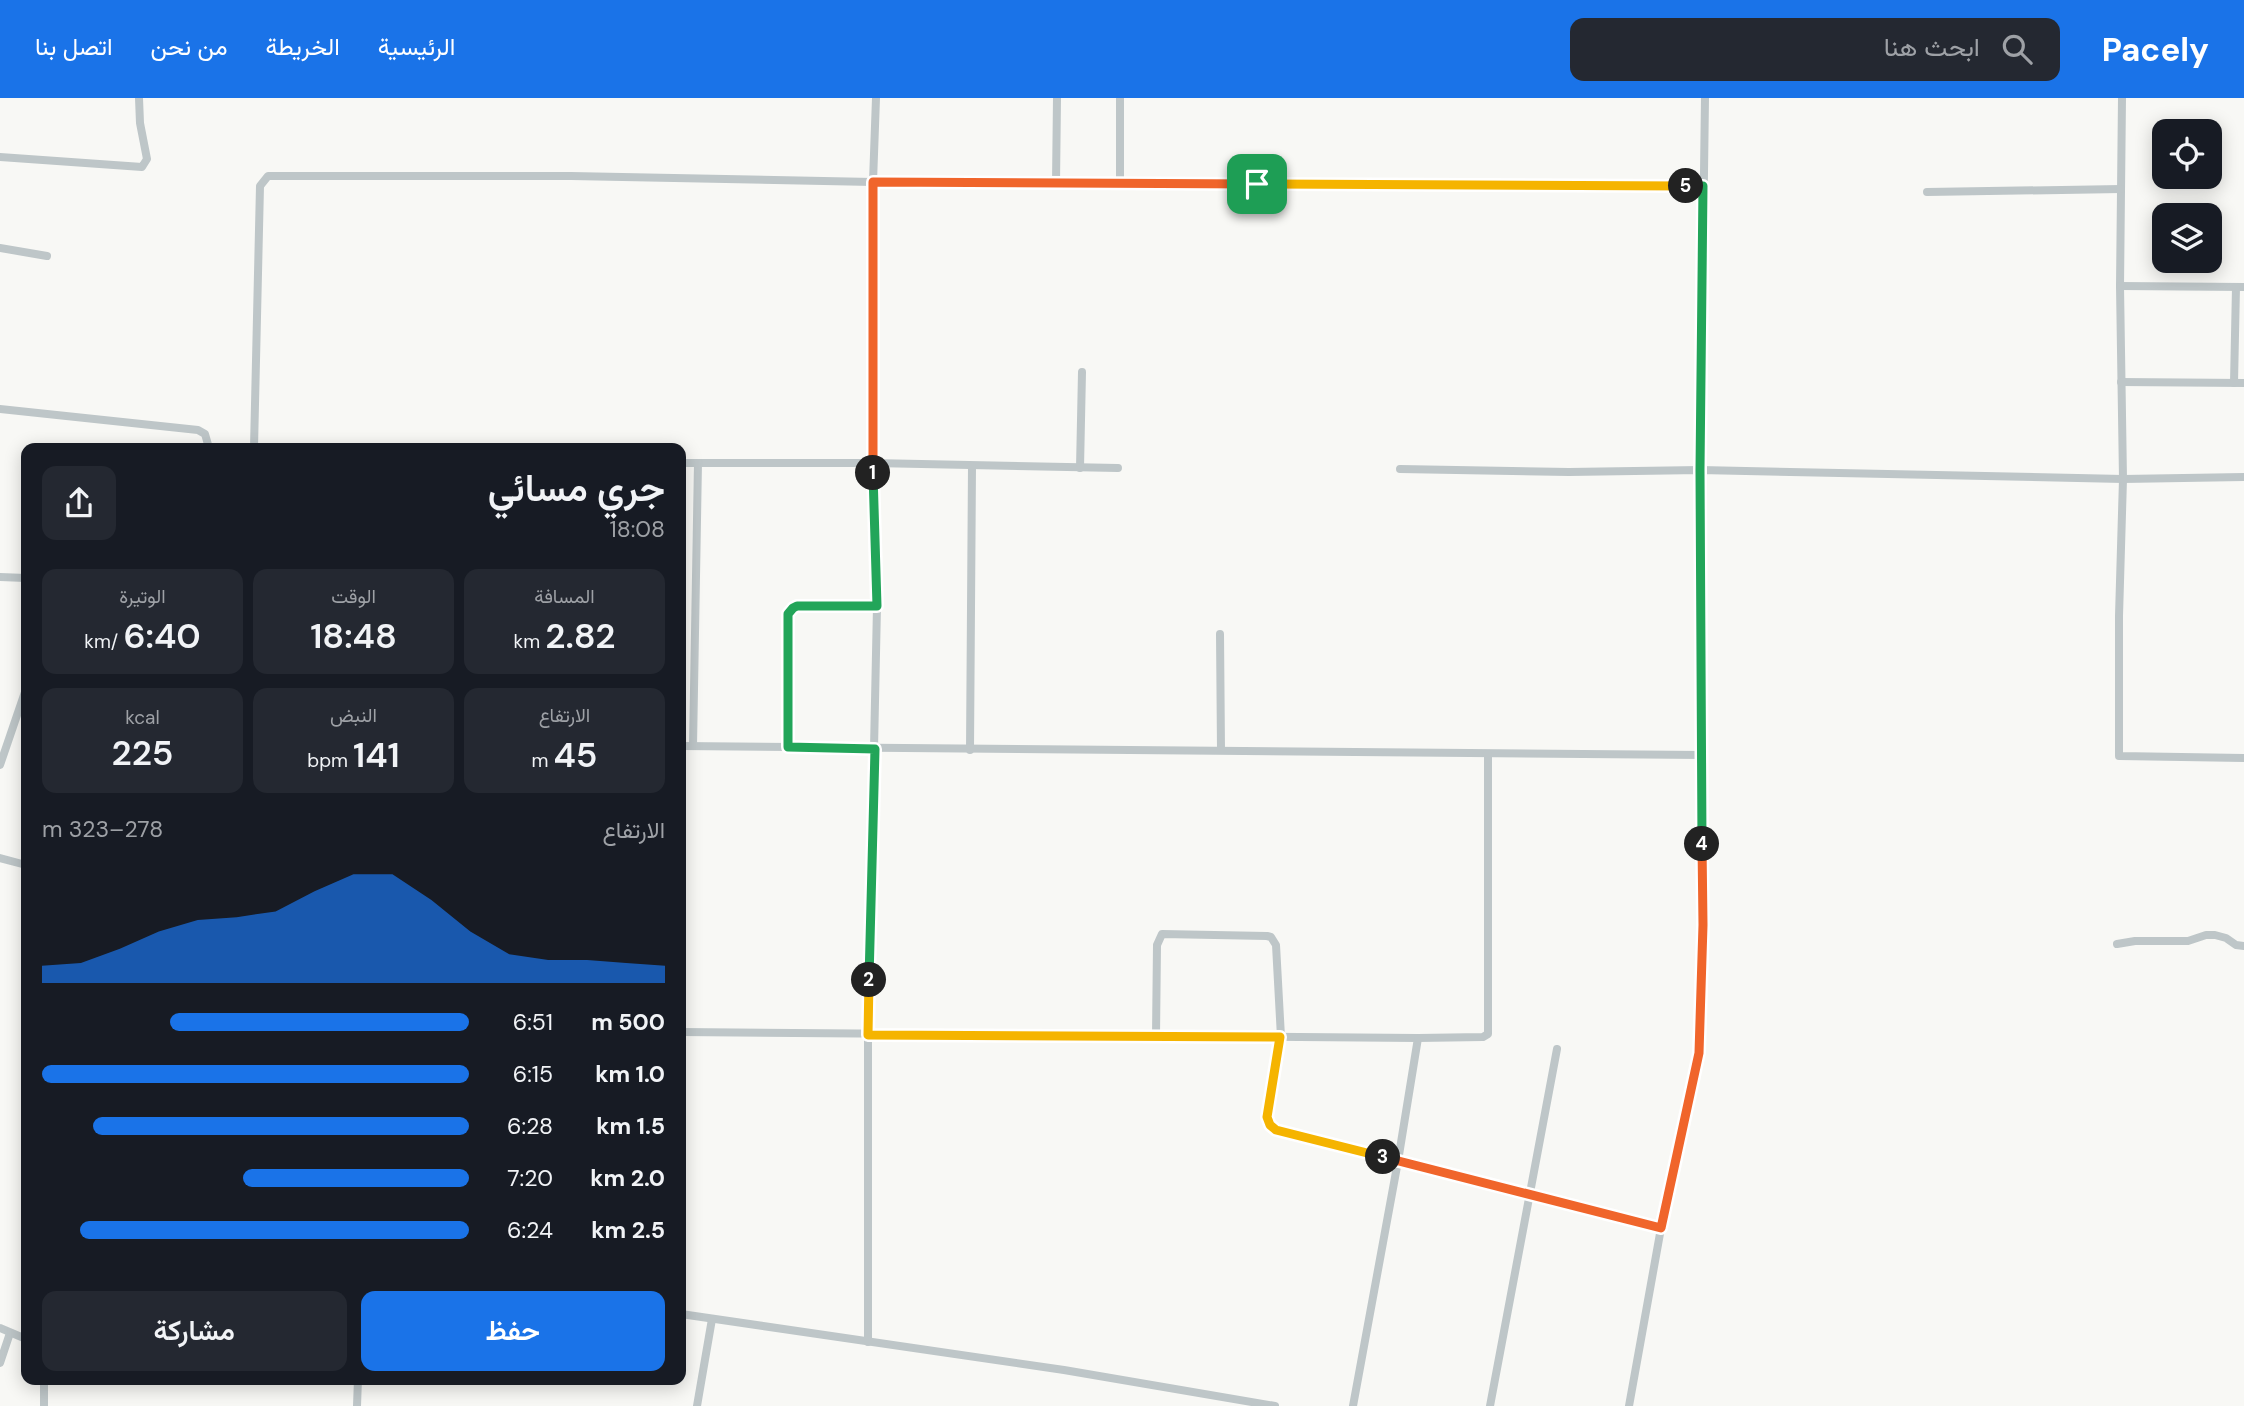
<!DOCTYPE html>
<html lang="ar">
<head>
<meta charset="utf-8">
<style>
  :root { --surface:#171b24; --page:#242831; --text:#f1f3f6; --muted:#9ea1a6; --accent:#1a73e8 }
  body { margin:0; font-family:"DM Sans",Vazirmatn,sans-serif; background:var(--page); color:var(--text); direction:rtl; height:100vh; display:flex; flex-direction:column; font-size:26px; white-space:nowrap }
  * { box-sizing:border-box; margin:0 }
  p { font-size:23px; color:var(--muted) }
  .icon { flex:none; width:38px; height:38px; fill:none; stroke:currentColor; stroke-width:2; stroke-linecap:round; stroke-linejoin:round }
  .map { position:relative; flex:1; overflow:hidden; direction:ltr }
  .sheet { position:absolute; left:21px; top:345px; width:665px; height:942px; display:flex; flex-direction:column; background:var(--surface); border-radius:14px; box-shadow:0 4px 18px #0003; direction:rtl }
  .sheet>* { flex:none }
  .tools { position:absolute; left:2152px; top:21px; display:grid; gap:14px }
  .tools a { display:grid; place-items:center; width:70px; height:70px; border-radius:14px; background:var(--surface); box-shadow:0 4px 18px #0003; font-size:35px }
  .pin { position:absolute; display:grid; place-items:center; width:60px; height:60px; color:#fff; margin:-30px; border-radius:14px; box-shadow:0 4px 10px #0006 }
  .km { position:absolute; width:35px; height:35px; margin:-18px; border-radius:50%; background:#222; color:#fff; font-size:19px; line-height:35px; text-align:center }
  .round { display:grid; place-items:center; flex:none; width:74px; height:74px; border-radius:14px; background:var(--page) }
  .overview { display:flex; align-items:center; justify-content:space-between; height:119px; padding:0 21px }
  h1 { font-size:38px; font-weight:600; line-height:52px }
  .stats { display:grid; grid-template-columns:repeat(3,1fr); gap:10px; height:119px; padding:7px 21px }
  .stats div { display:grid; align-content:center; border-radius:14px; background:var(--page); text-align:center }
  .stats b { font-size:35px; font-weight:600 }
  .stats small { font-size:19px; font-weight:400 }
  .stats p { font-size:19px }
  .chart { height:196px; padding:14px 21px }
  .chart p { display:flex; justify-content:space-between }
  .chart svg { width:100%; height:126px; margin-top:7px; fill:var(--accent); opacity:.7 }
  .action { display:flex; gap:14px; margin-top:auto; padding:14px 21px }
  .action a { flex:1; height:80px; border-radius:14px; background:var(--accent); color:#fff; font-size:28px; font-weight:600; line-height:80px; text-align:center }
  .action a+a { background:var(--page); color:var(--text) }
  ul { padding:0 21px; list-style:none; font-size:23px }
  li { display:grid; grid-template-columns:112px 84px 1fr; align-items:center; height:52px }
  li i { height:18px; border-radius:9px; background:var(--accent) }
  header { display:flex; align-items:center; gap:42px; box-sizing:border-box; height:98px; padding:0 35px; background:var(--accent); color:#fff }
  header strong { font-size:33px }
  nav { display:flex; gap:38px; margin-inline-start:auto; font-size:24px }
  .search { width:490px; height:63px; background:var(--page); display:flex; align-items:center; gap:18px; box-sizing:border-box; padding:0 24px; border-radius:14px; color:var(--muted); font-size:26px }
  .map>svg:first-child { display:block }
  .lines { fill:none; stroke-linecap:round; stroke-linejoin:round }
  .street { stroke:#bec6c8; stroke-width:8 }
  .split-1-casing { stroke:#fff; stroke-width:14 }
  .split-2-casing { stroke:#fff; stroke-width:14 }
  .split-3-casing { stroke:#fff; stroke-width:14 }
  .split-4-casing { stroke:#fff; stroke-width:14 }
  .split-5-casing { stroke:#fff; stroke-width:14 }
  .split-6-casing { stroke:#fff; stroke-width:14 }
  .split-1 { stroke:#f0652b; stroke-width:9 }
  .split-2 { stroke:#22a559; stroke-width:9 }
  .split-3 { stroke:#f5b400; stroke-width:9 }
  .split-4 { stroke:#f0652b; stroke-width:9 }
  .split-5 { stroke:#22a559; stroke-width:9 }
  .split-6 { stroke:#f5b400; stroke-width:9 }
</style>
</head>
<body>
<header>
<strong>Pacely</strong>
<div class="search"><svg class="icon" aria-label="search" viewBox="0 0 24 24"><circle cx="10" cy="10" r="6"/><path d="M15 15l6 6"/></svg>ابحث هنا</div>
<nav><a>الرئيسية</a><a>الخريطة</a><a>من نحن</a><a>اتصل بنا</a></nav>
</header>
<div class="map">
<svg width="2244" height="1308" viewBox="0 0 2244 1308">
  <rect width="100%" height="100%" fill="#f8f8f5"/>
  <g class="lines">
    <g class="street">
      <polyline points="2122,0 2120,188 2123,381 2119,518 2119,658 2244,660"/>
      <polyline points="0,59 142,69 147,61 140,25 139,0"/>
      <polyline points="1056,85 1057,0"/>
      <polyline points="1120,85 1120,0"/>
      <polyline points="1927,94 2121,91"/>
      <polyline points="0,150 47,158"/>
      <polyline points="2120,188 2244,189"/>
      <polyline points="2121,284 2244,285"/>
      <polyline points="2234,285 2236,189"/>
      <polyline points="0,311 198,332 205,336 209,350"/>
      <polyline points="254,350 260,88 268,78 571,78 873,84 1703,88"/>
      <polyline points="681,365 873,365 1118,370"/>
      <polyline points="1080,370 1082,274"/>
      <polyline points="1400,371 1569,374 1700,372 2123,381 2244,379"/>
      <polyline points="0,479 26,480"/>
      <polyline points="1220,536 1221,652"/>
      <polyline points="681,648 1702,657"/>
      <polyline points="693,648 698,365"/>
      <polyline points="788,649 788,516 790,512 797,508 877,508"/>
      <polyline points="970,652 972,368"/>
      <polyline points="0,667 26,591"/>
      <polyline points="0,760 26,767"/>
      <polyline points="2117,846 2135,843 2188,843 2206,837 2215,837 2226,840 2236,847 2244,848"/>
      <polyline points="681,934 1418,940 1398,1063 1353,1308"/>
      <polyline points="1156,938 1157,847 1162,836 1267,838 1271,839 1276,847 1281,939 1267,1019 1273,1030 1661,1130"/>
      <polyline points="1418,940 1483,939 1488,936 1488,656"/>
      <polyline points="681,1216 1064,1272 1275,1308"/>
      <polyline points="0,1230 26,1241"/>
      <polyline points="868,1244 868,937 877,508 873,365 873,84 876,0"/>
      <polyline points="0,1265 10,1235"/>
      <polyline points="44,1281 44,1308"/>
      <polyline points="357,1308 358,1281"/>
      <polyline points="697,1308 712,1221"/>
      <polyline points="1490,1308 1557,951"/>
      <polyline points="1629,1308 1661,1130 1699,955 1703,827 1700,372 1705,0"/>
    </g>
  </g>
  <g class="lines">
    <g class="split-1-casing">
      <polyline id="split-1" points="873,375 873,84 1257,86"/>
    </g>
    <g class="split-2-casing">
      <polyline id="split-2" points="869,882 875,651 788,649 788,516 793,510 797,508 877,508 873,375"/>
    </g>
    <g class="split-3-casing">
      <polyline id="split-3" points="869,882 868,937 1280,939 1267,1019 1270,1027 1276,1032 1383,1059"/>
    </g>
    <g class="split-4-casing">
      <polyline id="split-4" points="1383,1059 1661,1130 1699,955 1703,827 1702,746"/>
    </g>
    <g class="split-5-casing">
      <polyline id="split-5" points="1686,88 1703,88 1700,372 1702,746"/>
    </g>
    <g class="split-6-casing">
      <polyline id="split-6" points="1257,86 1686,88"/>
    </g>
    <use href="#split-1" class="split-1"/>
    <use href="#split-2" class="split-2"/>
    <use href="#split-3" class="split-3"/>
    <use href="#split-4" class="split-4"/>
    <use href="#split-5" class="split-5"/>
    <use href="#split-6" class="split-6"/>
  </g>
</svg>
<div class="tools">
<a><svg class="icon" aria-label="locate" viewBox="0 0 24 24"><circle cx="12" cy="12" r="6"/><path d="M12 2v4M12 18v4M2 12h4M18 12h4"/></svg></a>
<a><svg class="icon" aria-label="layers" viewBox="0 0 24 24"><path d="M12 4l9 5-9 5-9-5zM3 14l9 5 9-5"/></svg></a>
</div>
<div class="pin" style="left:1257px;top:86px;background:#1e9e55"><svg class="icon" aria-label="arrive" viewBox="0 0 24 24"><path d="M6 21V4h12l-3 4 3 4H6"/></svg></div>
<b class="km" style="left:873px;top:375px">1</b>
<b class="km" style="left:869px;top:882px">2</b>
<b class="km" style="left:1383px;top:1059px">3</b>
<b class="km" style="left:1702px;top:746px">4</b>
<b class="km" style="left:1686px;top:88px">5</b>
<section class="sheet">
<div class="overview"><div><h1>جري مسائي</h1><p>18:08</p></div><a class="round"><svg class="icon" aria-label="share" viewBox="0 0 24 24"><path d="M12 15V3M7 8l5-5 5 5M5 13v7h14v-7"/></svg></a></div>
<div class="stats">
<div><p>المسافة</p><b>2.82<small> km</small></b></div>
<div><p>الوقت</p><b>18:48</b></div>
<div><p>الوتيرة</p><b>6:40<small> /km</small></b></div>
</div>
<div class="stats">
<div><p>الارتفاع</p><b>45<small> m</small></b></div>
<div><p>النبض</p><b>141<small> bpm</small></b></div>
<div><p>kcal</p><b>225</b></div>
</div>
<div class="chart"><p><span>الارتفاع</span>278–323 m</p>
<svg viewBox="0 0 160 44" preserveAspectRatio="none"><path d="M0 44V38L10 37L20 32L30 26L40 22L50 21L60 19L70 12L80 6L90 6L100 15L110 26L120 34L130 36L140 36L150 37L160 38V44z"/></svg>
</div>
<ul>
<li><b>500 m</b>6:51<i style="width:70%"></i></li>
<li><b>1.0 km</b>6:15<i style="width:100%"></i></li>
<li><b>1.5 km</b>6:28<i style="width:88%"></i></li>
<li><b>2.0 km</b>7:20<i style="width:53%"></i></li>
<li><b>2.5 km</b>6:24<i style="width:91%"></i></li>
</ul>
<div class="action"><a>حفظ</a><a>مشاركة</a></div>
</section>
</div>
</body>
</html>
